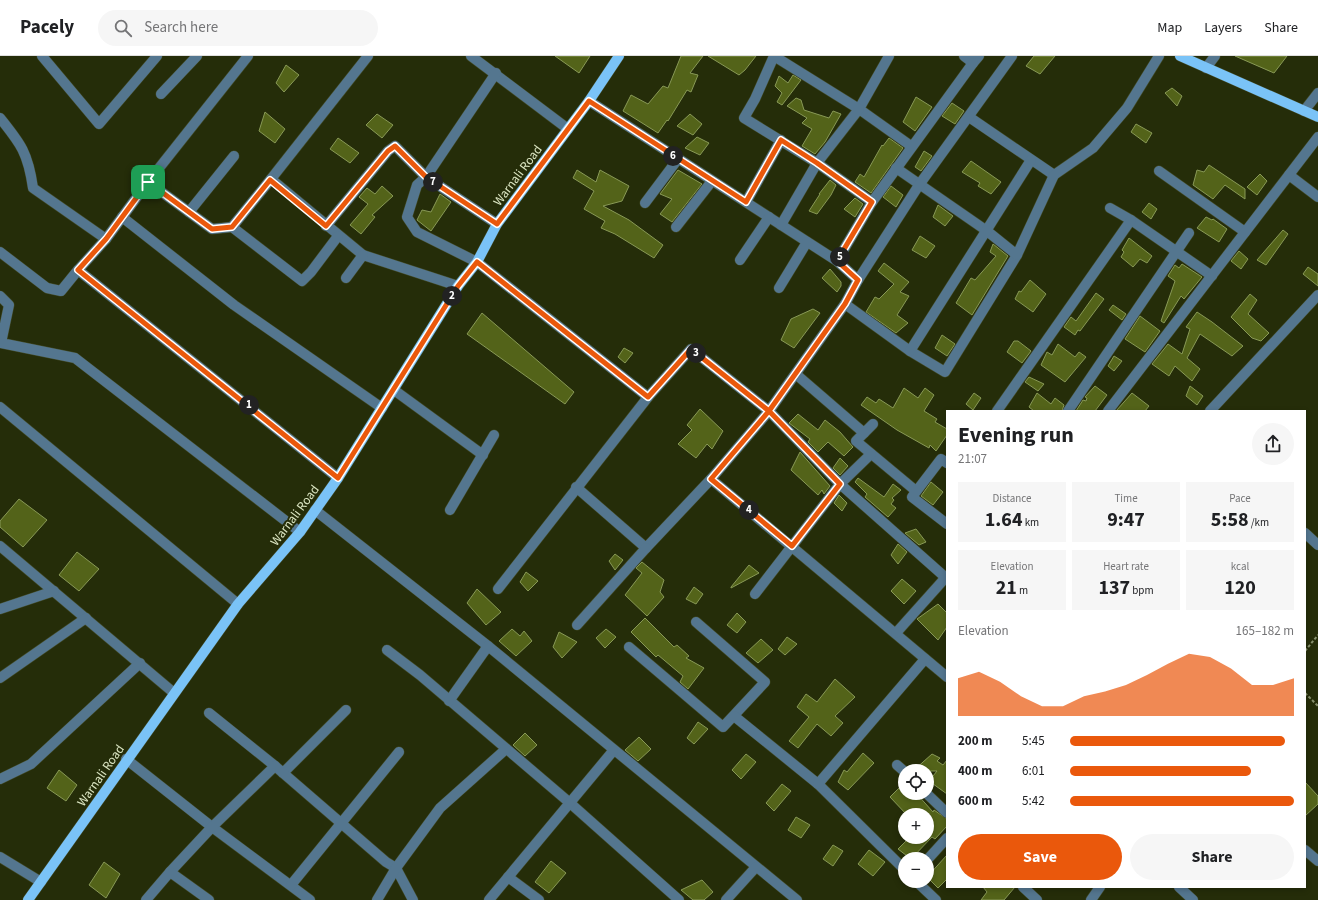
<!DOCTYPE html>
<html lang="en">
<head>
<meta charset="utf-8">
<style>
  :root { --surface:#fff; --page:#f6f6f6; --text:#202124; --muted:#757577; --line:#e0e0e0; --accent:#ea580c }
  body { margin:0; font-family:"Source Sans 3",sans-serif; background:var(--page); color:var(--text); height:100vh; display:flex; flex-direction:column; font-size:15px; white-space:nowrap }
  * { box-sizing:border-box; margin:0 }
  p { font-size:13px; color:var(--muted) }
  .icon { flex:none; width:22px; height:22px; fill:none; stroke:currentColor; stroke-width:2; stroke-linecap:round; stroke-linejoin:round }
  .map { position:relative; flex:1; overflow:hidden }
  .sheet { position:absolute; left:946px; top:354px; width:360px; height:478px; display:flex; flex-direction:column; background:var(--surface); border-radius:0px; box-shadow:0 2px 6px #0003 }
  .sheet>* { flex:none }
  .fabs { position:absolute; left:898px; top:708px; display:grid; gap:8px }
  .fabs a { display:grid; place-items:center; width:36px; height:36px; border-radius:50%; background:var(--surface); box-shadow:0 2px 6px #0003; font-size:20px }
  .pin { position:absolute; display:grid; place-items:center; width:34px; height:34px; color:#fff; margin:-17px; border-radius:8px; box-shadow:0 2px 6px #0006 }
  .km { position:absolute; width:20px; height:20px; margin:-10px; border-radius:50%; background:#222; color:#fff; font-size:11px; line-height:20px; text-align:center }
  .round { display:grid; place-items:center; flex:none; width:42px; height:42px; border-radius:21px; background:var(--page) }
  .headline { display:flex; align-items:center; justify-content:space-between; height:68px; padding:0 12px }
  h1 { font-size:22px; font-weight:700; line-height:30px }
  .metrics { display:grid; grid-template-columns:repeat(3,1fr); gap:6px; height:68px; padding:4px 12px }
  .metrics div { display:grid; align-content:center; border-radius:0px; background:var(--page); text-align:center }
  .metrics b { font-size:20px; font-weight:700 }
  .metrics small { font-size:11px; font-weight:400 }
  .metrics p { font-size:11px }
  .chart { height:112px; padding:8px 12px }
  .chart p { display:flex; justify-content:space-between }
  .chart svg { width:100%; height:72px; margin-top:4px; fill:var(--accent); opacity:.7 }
  .primary-button { display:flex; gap:8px; margin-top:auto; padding:8px 12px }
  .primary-button a { flex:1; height:46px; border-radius:24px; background:var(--accent); color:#fff; font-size:16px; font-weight:700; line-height:46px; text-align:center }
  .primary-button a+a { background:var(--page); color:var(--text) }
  ul { padding:0 12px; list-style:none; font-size:13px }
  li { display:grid; grid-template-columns:64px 48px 1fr; align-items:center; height:30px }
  li i { height:10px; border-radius:5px; background:var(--accent) }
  header { display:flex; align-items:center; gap:24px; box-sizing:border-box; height:56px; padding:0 20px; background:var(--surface); border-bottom:1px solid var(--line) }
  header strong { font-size:19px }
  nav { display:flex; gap:22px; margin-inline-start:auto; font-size:14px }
  .search { width:280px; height:36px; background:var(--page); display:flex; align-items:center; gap:10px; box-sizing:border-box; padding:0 14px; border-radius:22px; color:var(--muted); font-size:15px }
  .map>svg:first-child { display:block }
  .building { fill:#536319; stroke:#889956 }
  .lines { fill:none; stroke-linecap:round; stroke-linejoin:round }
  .minor-casing { stroke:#424a27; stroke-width:11 }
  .major-casing { stroke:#424a27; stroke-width:11 }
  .path { stroke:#87906d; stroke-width:2; stroke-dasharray:3 2; stroke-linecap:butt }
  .minor { stroke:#54768f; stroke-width:10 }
  .major { stroke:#7ac3f7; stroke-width:10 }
  .route-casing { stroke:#fff; stroke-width:8 }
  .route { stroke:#ea580c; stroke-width:5 }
  .labels { text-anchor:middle; stroke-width:4; stroke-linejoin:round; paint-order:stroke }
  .street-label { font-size:13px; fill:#dbe5c2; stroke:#252d09 }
</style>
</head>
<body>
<header>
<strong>Pacely</strong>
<div class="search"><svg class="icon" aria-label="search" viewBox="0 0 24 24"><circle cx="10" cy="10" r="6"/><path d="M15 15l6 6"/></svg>Search here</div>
<nav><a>Map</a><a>Layers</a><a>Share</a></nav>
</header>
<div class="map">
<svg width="1318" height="844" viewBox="0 0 1318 844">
  <rect width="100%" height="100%" fill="#252d09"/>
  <g class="building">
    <polygon points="555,0 590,0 579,17"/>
    <polygon points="681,0 703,0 690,17 698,19 691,36 687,34 668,65 667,64 658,77 623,55 631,39 648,48 663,30 668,32"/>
    <polygon points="708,0 756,0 745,14 739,19"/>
    <polygon points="1034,0 1055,0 1040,18 1026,10"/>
    <polygon points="1235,0 1287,0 1274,17"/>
    <polygon points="286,9 299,19 284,36 276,27"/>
    <polygon points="793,19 801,24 782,49 777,46 782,37 775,30 779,20 788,27"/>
    <polygon points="1172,32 1182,40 1177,50 1165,37"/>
    <polygon points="916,41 932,51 915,75 903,66"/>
    <polygon points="796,42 801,44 804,54 829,62 833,55 841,58 825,86 815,98 802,90 812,73 802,67 807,62 787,50"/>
    <polygon points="952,47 964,55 955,68 942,60"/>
    <polygon points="265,56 285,73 275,87 259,75"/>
    <polygon points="377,58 393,69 382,82 366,69"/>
    <polygon points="690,58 702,68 693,79 677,70"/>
    <polygon points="1136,68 1152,77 1146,87 1131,76"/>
    <polygon points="697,81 709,87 700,99 685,92"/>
    <polygon points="338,82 359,97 350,107 330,93"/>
    <polygon points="889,82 903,92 871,137 855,126 860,118 864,121 882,89 883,90"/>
    <polygon points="924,95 932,100 921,115 915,111"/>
    <polygon points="971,105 1001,126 991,138 978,130 980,127 962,116"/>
    <polygon points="1209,109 1245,133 1245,143 1225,129 1213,143 1193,129 1197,114 1204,116"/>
    <polygon points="577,114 596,126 600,114 629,130 622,145 603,150 629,164 663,189 654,202 615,178 601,172 605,165 584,153 594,135 573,122"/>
    <polygon points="678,114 702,128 672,166 660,158 672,143 660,138"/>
    <polygon points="1260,118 1267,125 1257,139 1247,131"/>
    <polygon points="830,124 836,129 831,139 817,158 809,155 820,138 819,138"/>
    <polygon points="382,130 393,140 372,159 375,161 361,178 350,169 368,148 359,141 367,132 375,138"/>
    <polygon points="891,130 903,139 896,151 883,141"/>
    <polygon points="440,138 451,146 431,175 417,164 422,154 431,156"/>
    <polygon points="855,142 863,148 855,161 844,153"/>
    <polygon points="1149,147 1157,153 1151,163 1142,156"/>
    <polygon points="938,149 953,160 945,170 933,161"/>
    <polygon points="1206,161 1212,164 1213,163 1227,173 1219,186 1197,172"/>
    <polygon points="1283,174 1288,178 1266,209 1257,204"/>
    <polygon points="920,180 935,190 926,202 912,194"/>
    <polygon points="1129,182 1152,200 1147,207 1140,203 1133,211 1121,201 1124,196 1122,194"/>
    <polygon points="993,188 1008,200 972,259 956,247 971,222 975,224 996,200 990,196"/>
    <polygon points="1239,195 1248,203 1241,213 1231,205"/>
    <polygon points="884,207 909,226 900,236 909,240 897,259 908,267 896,277 866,256 875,241 879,243 894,228 878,215"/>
    <polygon points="1182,208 1202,221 1184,243 1181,240 1164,267 1161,265 1175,225 1168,220 1175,209 1179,212"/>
    <polygon points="1308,211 1318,218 1318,230 1303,218"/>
    <polygon points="830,213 841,226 841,230 837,236 822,222"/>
    <polygon points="1030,224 1046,238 1033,256 1015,243 1019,235 1021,236"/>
    <polygon points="1096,237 1104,243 1080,275 1078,274 1075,279 1064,271 1071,261 1076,265"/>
    <polygon points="1250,238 1257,244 1248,258 1269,277 1261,285 1252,282 1231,261"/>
    <polygon points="1113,249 1126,258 1122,264 1109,254"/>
    <polygon points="813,253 820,257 794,292 781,284 791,263"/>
    <polygon points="1197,256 1212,266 1243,290 1232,300 1200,278 1187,302 1200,313 1192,325 1175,310 1169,320 1152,308 1168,288 1182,298 1190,273 1186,271"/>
    <polygon points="482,257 574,336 565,348 467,278"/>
    <polygon points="1140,260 1160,275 1145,296 1125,283"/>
    <polygon points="942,279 955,288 947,300 935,292"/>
    <polygon points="1014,285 1018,285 1031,295 1022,307 1007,296"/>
    <polygon points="1058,288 1075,301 1079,296 1086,301 1065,326 1041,309 1047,296 1052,299"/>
    <polygon points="624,292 633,297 625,307 618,301"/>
    <polygon points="1114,300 1122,305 1114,315 1108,310"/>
    <polygon points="1029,321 1044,328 1038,335 1025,326"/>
    <polygon points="1095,330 1107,339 1095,355 1076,355 1083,344 1086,345 1087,342 1085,341"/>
    <polygon points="1190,330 1203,340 1197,349 1186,340"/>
    <polygon points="904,332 918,342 925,332 934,339 924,355 937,363 935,366 947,373 947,379 936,395 930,389 929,392 897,374 861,349 867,341 876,347 879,343 893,352"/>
    <polygon points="974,337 981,342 973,354 966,348"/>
    <polygon points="1037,337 1051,348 1055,342 1064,349 1062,355 1034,355 1029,351"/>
    <polygon points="1132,337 1149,350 1145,355 1116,355"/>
    <polygon points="700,353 723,375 712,393 707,388 696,402 678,388 692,374 687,369"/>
    <polygon points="798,358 818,374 825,364 840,376 853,391 844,400 828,386 818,396 808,386 810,383 789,367"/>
    <polygon points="800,396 830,430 824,438 822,434 818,439 791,414"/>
    <polygon points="840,402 848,410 840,419 833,412"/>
    <polygon points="858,422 884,441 893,428 901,434 892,442 894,444 891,448 896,452 888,461 865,441 867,438 855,426"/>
    <polygon points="931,426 943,436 933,449 921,440"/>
    <polygon points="839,439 847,447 842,455 834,447"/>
    <polygon points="19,443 47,464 23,491 0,471 0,465"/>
    <polygon points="916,473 926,486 919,489 905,477"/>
    <polygon points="898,488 907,496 898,508 891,499"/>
    <polygon points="77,496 99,513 79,535 59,519"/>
    <polygon points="615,498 623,504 615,514 609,505"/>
    <polygon points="642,506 664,524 660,536 664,541 647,560 625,539 642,517 636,512"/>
    <polygon points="749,509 759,517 731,532 731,531"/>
    <polygon points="526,516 538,525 528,535 520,526"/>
    <polygon points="902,523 916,535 904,548 891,535"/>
    <polygon points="694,531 703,538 696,548 686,543"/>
    <polygon points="477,533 501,556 486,569 467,547"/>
    <polygon points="938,548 947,557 947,571 938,584 917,563"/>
    <polygon points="737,557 746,566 737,577 727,569"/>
    <polygon points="645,562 674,591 677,589 689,600 686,602 704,612 688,633 680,626 683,620 658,599 656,601 631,576"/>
    <polygon points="512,573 520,580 524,575 532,585 516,600 499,585"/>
    <polygon points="606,573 616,581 605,592 596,582"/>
    <polygon points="559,576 577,586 562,602 553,591"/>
    <polygon points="787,581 797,588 785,599 778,593"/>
    <polygon points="761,583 773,594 758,607 746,597"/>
    <polygon points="835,623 855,641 835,660 843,667 831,680 817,668 798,692 789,685 809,661 797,651 806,638 817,646"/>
    <polygon points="698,666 708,673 694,688 687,682"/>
    <polygon points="525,677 537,689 525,700 513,689"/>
    <polygon points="639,681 651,693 638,705 625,694"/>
    <polygon points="863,697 874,707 848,734 838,726 844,714 847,716"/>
    <polygon points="746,698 756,706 741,723 732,714"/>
    <polygon points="932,698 940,702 937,705 943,709 947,704 947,738 929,725 937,715 913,715"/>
    <polygon points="59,714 77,729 66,745 47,732"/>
    <polygon points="905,726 905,737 916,737 933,756 934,754 947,763 947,770 935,783 932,781 911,803 898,793 910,781 927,781 927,759 907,759 890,741"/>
    <polygon points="1305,726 1318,740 1318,748 1305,760"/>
    <polygon points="782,728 791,735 774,755 766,747"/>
    <polygon points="796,761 810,769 801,782 788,774"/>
    <polygon points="833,789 843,795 833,810 823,803"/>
    <polygon points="869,794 885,806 873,820 858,808"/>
    <polygon points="947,799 947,823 938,832 927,821"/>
    <polygon points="551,805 566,817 549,837 535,826"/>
    <polygon points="104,806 120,818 106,842 89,829"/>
    <polygon points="702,824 713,836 704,844 693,844 681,834"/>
    <polygon points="983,831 1015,831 1004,844 981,844 987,836"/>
  </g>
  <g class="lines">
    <g class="minor-casing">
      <g id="minor">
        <polyline points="42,0 99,68 157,0"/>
        <polyline points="248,0 148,126 106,183 78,214 338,422"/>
        <polyline points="368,0 271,123 363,199 458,230"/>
        <polyline points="471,0 568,73"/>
        <polyline points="889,0 859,53 911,90"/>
        <polyline points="964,0 973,7 979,0"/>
        <polyline points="1206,12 1215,0"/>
        <polyline points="161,38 197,0"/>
        <polyline points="589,45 837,205 858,224 845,248 910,295 945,316 1017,199"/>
        <polyline points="1304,55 1318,37"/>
        <polyline points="969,61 1054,119"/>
        <path d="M0 62C21 88 28 97 33 132L106 183"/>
        <polyline points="896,112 987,175 1017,199 1054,119 1093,92 1127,52 1159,0"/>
        <polyline points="1159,115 1245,176"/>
        <polyline points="1289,119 1318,141"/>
        <polyline points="148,126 212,173 232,171 302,225 311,216 338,180"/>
        <polyline points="746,146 781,84"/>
        <polyline points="645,147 678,103"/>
        <polyline points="1110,152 1131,164 1212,220"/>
        <polyline points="189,156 234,100"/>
        <polyline points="122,161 234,249 382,352"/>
        <polyline points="497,168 426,121 417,129 407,161 417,176 477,206 648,341"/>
        <polyline points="781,169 817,107 859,53 774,0 755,43 744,62 817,107 872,146"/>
        <polyline points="326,170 388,95 395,90 426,121 496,17"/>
        <polyline points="232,171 271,123"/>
        <polyline points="676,171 712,125"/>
        <polyline points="0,196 47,232 61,235 78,214"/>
        <polyline points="740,204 769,161"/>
        <polyline points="837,205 872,146 973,7"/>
        <polyline points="346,222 363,199"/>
        <polyline points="858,224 919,129 1012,0"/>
        <polyline points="779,232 807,186"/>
        <polyline points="0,240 9,249 1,287 75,302 300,476"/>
        <polyline points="910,295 1031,104"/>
        <polyline points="798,320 864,377"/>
        <polyline points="394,334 483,399"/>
        <polyline points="0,351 238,548"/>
        <polyline points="997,355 1131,164"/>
        <polyline points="1068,355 1189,177"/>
        <polyline points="1108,355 1318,81"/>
        <polyline points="1210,355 1318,239"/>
        <polyline points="873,368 856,385 916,435"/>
        <polyline points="947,407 941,403 912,441 947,468"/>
        <polyline points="711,423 947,621"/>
        <polyline points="576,431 646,492 711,423 769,355 845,248"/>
        <polyline points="315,454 488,590 797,844"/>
        <polyline points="450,454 494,379"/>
        <polyline points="1305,477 1318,489"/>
        <polyline points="0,490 174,637"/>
        <polyline points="498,533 648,341 691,293 769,355 840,428 945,521"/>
        <polyline points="755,538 840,428 871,398"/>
        <polyline points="0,553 54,535"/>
        <polyline points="577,569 646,492"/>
        <polyline points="896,577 947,520"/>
        <polyline points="629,591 723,671 765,626 696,566"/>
        <polyline points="387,594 420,619 570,747 679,844"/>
        <polyline points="0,622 86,562"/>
        <polyline points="449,645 488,590"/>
        <polyline points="209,657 275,710"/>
        <polyline points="734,660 818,728 905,814"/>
        <polyline points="126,703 212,771 310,844"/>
        <polyline points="897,709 905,716"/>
        <polyline points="283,717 346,654"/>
        <polyline points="0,723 31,708 140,607"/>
        <polyline points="818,728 925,603"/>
        <polyline points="926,737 947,757"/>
        <polyline points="1305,794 1318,805"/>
        <polyline points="0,801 41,826"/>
        <polyline points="927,804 947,782"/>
        <polyline points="170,816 212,771 275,710 386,806 396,812 413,844"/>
        <polyline points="508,821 539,844"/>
        <polyline points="916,825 936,844"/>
        <polyline points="291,829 399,696"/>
        <polyline points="1023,831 1037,844"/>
        <polyline points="1179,831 1193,844"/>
        <polyline points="146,844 170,816 209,844"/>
        <polyline points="377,844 396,812 440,752 506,693"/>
        <polyline points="489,844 613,695"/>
        <polyline points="726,844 756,811"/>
        <polyline points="1091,844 1100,831"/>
      </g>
    </g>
    <g class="major-casing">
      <g id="major">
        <polyline points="1180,0 1318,61"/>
        <polyline points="28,844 238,548 300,476 338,422 458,230 477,206 497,168 589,45 619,0"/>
      </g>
    </g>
    <g class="path">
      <polyline points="1305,595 1318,579"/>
      <polyline points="1305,637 1318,650"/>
    </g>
    <use href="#minor" class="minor"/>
    <use href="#major" class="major"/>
  </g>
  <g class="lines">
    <g class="route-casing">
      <polyline id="route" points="148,126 106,183 78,214 338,422 458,230 477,206 648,341 691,293 769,355 840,428 792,490 711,423 769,355 845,248 858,224 837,205 872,146 817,107 781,84 746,146 589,45 497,168 426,121 395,90 388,95 326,170 270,124 232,171 212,173 148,126"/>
    </g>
    <use href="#route" class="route"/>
  </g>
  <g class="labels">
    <g class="street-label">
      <text transform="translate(517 119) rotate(-53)" y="5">Warnali Road</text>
      <text transform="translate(294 459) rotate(-53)" y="5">Warnali Road</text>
      <text transform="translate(100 719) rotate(-55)" y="5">Warnali Road</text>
    </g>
  </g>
</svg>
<div class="fabs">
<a><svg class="icon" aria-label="locate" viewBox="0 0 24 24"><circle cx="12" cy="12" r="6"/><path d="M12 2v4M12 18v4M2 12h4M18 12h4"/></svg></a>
<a>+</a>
<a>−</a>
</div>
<div class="pin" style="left:148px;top:126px;background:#1e9e55"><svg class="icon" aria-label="arrive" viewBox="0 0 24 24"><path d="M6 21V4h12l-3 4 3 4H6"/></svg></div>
<b class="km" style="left:249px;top:349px">1</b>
<b class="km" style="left:452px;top:240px">2</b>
<b class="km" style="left:696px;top:297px">3</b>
<b class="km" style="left:749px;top:454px">4</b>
<b class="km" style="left:840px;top:201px">5</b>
<b class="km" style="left:673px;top:100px">6</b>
<b class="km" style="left:433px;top:126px">7</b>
<section class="sheet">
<div class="headline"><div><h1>Evening run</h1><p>21:07</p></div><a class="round"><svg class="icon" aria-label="share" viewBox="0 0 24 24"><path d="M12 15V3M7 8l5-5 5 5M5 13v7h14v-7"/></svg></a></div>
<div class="metrics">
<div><p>Distance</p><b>1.64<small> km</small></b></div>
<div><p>Time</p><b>9:47</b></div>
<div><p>Pace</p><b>5:58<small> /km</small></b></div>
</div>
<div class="metrics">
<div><p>Elevation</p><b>21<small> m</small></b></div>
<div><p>Heart rate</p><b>137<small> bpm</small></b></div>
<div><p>kcal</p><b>120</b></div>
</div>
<div class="chart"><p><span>Elevation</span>165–182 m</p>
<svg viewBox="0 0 160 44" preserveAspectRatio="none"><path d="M0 44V21L10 17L20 23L30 32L40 38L50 38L60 32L70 29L80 25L90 19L100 12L110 6L120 8L130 15L140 25L150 25L160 21V44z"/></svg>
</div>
<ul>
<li><b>200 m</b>5:45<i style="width:96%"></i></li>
<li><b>400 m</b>6:01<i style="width:81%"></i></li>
<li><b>600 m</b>5:42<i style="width:100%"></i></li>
</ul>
<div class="primary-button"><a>Save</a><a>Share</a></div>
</section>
</div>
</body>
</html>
